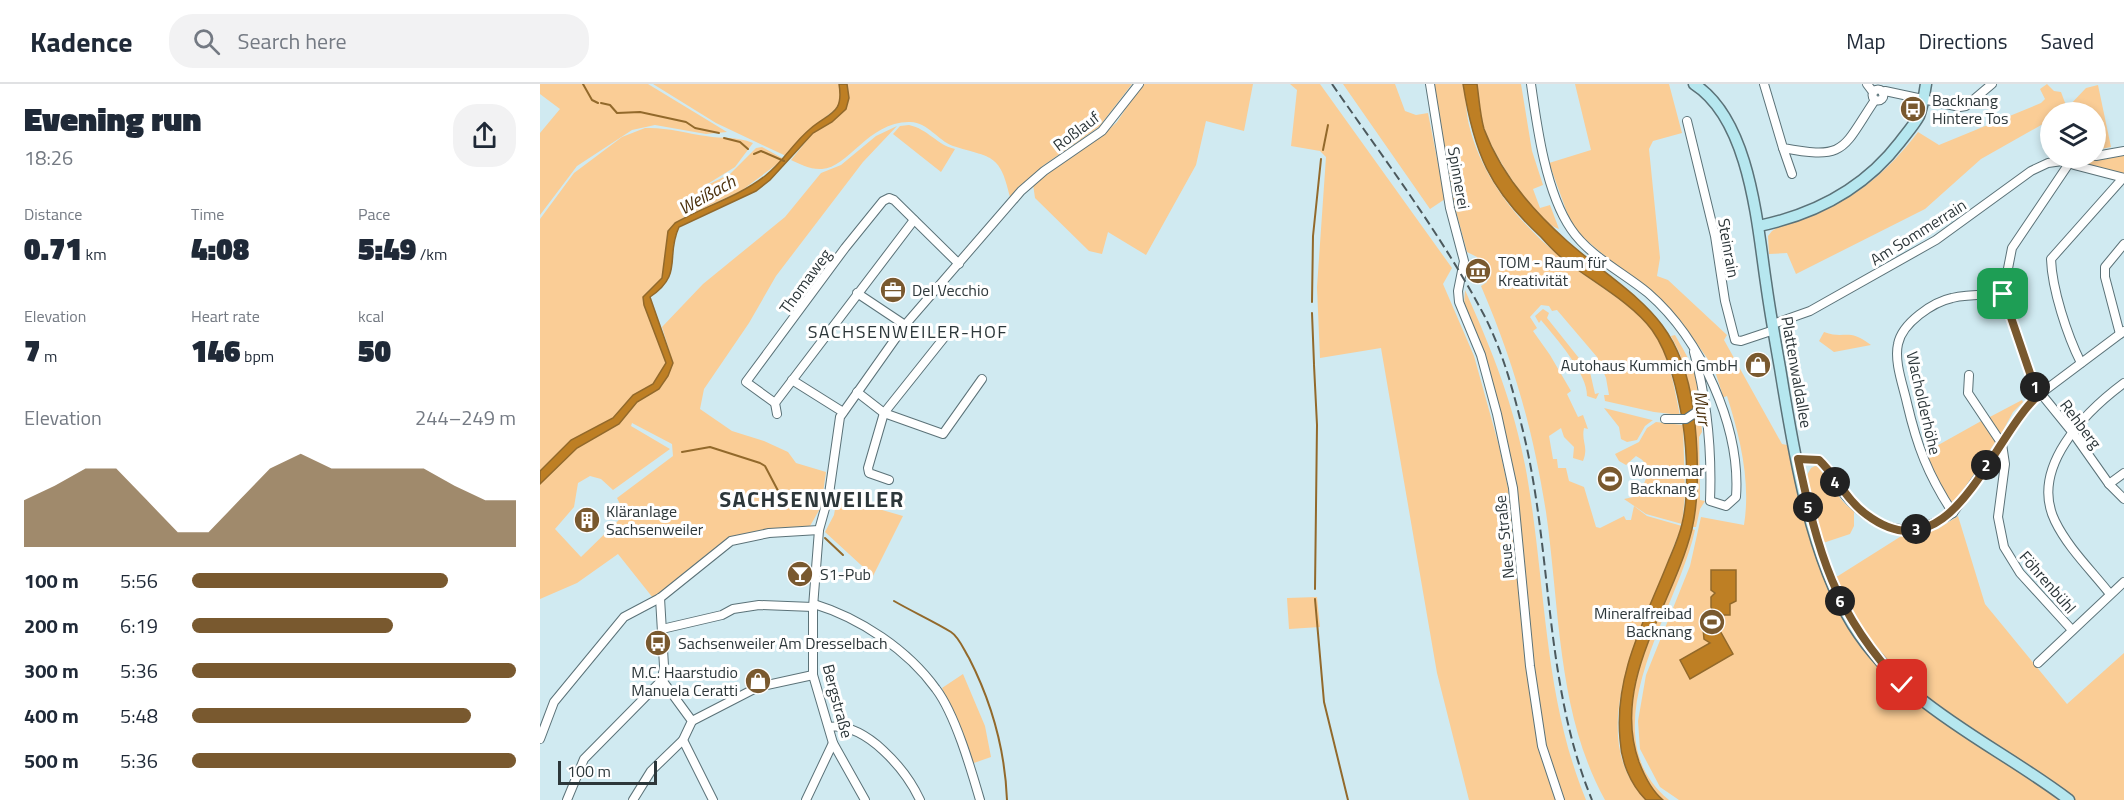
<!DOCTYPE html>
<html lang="en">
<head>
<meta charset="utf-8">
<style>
  :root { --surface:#fff; --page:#f2f2f3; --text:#1f2937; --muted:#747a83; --line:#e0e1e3; --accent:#79592f }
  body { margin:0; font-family:"Titillium Web",sans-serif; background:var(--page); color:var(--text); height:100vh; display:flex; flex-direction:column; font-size:22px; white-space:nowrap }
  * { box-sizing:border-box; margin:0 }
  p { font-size:20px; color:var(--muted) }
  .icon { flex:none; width:33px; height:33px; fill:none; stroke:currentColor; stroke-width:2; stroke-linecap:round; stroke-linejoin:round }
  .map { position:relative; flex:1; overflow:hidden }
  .sheet { display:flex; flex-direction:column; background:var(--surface); width:540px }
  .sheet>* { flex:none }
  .tools { position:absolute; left:1500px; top:18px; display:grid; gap:12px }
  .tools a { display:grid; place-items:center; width:66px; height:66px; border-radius:50%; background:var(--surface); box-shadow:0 3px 9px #0003; font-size:30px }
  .scale { position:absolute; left:18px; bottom:15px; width:99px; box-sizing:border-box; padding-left:6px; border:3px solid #2d373a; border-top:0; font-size:16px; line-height:21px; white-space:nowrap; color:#2d373a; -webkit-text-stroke:4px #fff; paint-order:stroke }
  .pin { position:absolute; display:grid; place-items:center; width:51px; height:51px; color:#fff; margin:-26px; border-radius:12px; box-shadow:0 3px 9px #0006 }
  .km { position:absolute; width:30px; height:30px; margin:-15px; border-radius:50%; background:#222; color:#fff; font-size:16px; line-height:30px; text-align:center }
  .round { display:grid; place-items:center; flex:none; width:63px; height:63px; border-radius:24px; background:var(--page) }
  .headline { display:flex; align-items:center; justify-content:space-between; height:102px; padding:0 24px }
  h1 { font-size:33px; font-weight:800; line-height:45px }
  .stats { display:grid; grid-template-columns:repeat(3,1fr); gap:9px; height:102px; padding:6px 24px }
  .stats div { display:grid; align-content:center }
  .stats b { font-size:30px; font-weight:800 }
  .stats small { font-size:16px; font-weight:400 }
  .stats p { font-size:16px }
  .chart { height:168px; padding:12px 24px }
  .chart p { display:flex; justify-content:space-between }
  .chart svg { width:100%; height:108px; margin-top:6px; fill:var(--accent); opacity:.7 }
  ul { padding:0 24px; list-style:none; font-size:20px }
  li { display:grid; grid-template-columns:96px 72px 1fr; align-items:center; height:45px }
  li i { height:15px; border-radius:8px; background:var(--accent) }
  header { display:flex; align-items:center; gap:36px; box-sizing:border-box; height:84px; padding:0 30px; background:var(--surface); border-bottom:2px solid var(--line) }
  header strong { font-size:28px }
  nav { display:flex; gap:33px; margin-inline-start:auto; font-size:21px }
  .search { width:420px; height:54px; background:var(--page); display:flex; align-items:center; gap:15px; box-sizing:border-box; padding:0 21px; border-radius:24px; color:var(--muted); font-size:22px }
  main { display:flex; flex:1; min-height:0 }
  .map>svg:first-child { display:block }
  .green { fill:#facd96; fill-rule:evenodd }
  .water { fill:#be7f24; stroke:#92692b; stroke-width:1.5 }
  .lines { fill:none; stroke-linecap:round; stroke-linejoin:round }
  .stream { stroke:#92692b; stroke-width:2 }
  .street-casing { stroke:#5b7278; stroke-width:10 }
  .secondary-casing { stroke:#5b7278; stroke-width:13 }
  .street { stroke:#fff; stroke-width:8 }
  .secondary { stroke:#b6e7ef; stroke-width:10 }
  .rail { stroke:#4c595d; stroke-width:2; stroke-dasharray:9 4.5; stroke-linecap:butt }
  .route-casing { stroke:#fff; stroke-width:12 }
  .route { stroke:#79592f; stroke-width:8 }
  .labels { text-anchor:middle; stroke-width:6; stroke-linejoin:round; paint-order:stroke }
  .poi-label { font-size:16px; fill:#2d373a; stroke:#fff; text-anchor:start }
  .street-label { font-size:16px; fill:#2d373a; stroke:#fff }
  .water-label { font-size:18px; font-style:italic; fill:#4c310d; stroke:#fff }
  .neighbourhood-label { font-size:18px; letter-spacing:1.5px; fill:#2d373a; stroke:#fff }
  .district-label { font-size:22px; font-weight:bold; letter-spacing:1.5px; fill:#2d373a; stroke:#fff }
</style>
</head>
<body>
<header>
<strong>Kadence</strong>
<div class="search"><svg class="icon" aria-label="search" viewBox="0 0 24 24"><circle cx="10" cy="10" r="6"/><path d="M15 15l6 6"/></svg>Search here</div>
<nav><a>Map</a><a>Directions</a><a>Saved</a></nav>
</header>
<main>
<section class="sheet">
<div class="headline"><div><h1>Evening run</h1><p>18:26</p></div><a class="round"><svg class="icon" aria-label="share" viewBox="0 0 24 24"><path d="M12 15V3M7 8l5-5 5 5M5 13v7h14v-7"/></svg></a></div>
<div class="stats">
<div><p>Distance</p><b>0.71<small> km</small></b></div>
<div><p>Time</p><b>4:08</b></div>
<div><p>Pace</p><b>5:49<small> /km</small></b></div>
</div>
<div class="stats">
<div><p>Elevation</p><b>7<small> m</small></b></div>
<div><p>Heart rate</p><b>146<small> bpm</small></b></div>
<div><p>kcal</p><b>50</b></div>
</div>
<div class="chart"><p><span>Elevation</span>244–249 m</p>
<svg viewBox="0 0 160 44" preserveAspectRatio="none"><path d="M0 44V25L10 19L20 12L30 12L40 25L50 38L60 38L70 25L80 12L90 6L100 12L110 12L120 12L130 12L140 19L150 25L160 25V44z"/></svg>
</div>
<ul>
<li><b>100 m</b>5:56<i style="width:79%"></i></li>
<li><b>200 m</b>6:19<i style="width:62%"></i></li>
<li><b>300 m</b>5:36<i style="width:100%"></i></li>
<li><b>400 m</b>5:48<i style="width:86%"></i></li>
<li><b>500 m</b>5:36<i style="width:100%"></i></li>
</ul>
</section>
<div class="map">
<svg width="1584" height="716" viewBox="0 0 1584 716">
  <rect width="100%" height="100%" fill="#d0eaf1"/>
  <g class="green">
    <polygon points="0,0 108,0 187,48 166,50 115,41 92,46 37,82 0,131 0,49 20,25 0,10"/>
    <polygon points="113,0 299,0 302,15 298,23 269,46 246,72 176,39"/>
    <path d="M307 0H592L559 43 504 81 470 113C460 68 450 74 413 62 397 56 389 39 370 38 329 37 308 84 282 85 271 86 260 80 251 76L273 49 292 38 309 14Z"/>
    <polygon points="602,0 713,0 704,47 666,37 656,81 606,171 568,148 562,170 549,167 495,114 493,100 565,49 577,38"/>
    <polygon points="750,0 780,0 912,184 903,200 934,272 959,362 968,404 987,579 1018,716 929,716 897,589 841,264 780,274 777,203 786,73 780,67 751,62 757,6"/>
    <polygon points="803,0 855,0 865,27 876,31 888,29 905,115 890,125"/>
    <path d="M893 0H924C926 15 926 31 930 45 944 98 983 143 1025 177 1053 199 1087 216 1111 245 1129 268 1134 303 1140 331L1114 328 1065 317 1064 311H1069L1066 294 1057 273 1017 226 1012 227 1009 222 1001 221 990 233 997 244 993 247 1010 271 1031 307 1027 310 1038 333 1043 331 1048 345 1044 344C1041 358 1049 362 1043 377L1033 374 1034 363 1024 353 1021 344 1009 352 1013 375H1017L1018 384H1026L1029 397 1044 403 1056 443 1060 444 1084 432 1086 436H1091L1094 422 1107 432 1142 442C1132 464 1125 487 1115 510 1090 570 1050 660 1106 716H1065C1017 629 1020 525 1006 428 993 346 974 279 941 202L947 198 937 173 927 168 914 120Z"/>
    <path d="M937 0H981L992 67 1003 101 993 105 1000 124 1010 121 1019 145C996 139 949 64 943 41 940 28 939 14 937 0Z"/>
    <path d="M1035 0H1129L1142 49 1113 57 1109 65 1120 174 1117 192 1128 196 1187 251 1184 256 1242 360 1247 361 1287 495 1298 492 1363 451 1398 445 1418 432 1445 520 1527 620 1584 569V716H1139L1120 703 1100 665 1098 637 1106 591 1150 482 1161 433 1204 441C1211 398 1200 353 1187 312L1182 314V309L1174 284 1141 237 1038 149 1029 134 1009 79 1051 66Z"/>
    <path d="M1507 0 1514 7 1521 8 1527 24 1546 4 1558 1 1571 63 1556 66V28H1510V36L1441 75 1385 125 1256 190 1247 169 1229 170 1228 152 1232 147C1245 138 1261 137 1275 131 1321 110 1348 87 1378 48L1399 61 1501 19 1505 15 1500 5Z"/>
    <path d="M369 41C388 45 397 61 415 65L401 88 353 50 360 42Z"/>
    <path d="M357 42 323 78 236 192 209 239 164 305 160 325 192 347 224 357 248 368 256 379 286 388 281 423 270 442 266 444 220 447 193 453 113 514 78 470 37 499 0 515V400L37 364 79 340 97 318 119 305 133 279 122 243 163 200 245 133 281 89 301 81 336 52ZM92 339 132 360 133 372 77 414 85 430 41 473 15 445 34 423 38 399 50 392 61 395 73 406 130 365 91 342Z"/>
    <path d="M105 44C126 43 145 49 166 52 183 55 196 52 213 59L195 83 161 104 190 90 216 64 222 63 244 75 201 107 146 132 135 139 128 147 122 194 108 207 104 221 126 279 113 300 93 311 73 334 31 356 0 387V135L34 89 82 53Z"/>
    <polygon points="1584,71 1584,90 1541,78"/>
    <path d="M925 206C955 273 978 331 989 404 1006 509 1005 617 1046 716H1024L1004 663 992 579 976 404 961 328 947 279 924 222Z"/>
    <path d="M1003 225 1009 229 1007 234 1050 288 1055 310 1059 309 1056 315 1047 312C1048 290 1015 253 1001 236L999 239 995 232Z"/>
    <path d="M1284 248C1306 256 1307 243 1331 261L1294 268 1279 257Z"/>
    <path d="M1135 251C1146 271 1167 300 1153 323L1140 270 1131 252Z"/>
    <polygon points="1482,316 1483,318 1473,328 1459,354 1446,335"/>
    <polygon points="1064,324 1112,336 1113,336 1105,342 1097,356 1087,358 1081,355 1079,343"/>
    <polygon points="1158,334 1161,335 1162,348 1159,353 1160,416 1165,417 1160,425 1156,443 1152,443 1156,369 1153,337"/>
    <polygon points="1443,336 1456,357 1416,417 1411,420 1400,404 1384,369"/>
    <path d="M1116 338 1143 341 1145 410 1142 440 1106 430 1084 415 1098 412C1105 397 1116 382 1096 372L1086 381 1079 377 1075 370 1099 358 1107 344Z"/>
    <path d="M1275 382 1279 383C1292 399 1297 416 1314 427V442L1310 450 1283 459 1267 391 1271 384Z"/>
    <polygon points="297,413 363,432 333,492 285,448 294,431"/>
    <path d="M1152 445 1155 446C1138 526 1046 648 1129 716H1123C1114 709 1110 699 1104 690 1062 614 1132 520 1152 445Z"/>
    <polygon points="777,513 780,543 749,545 747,514"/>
    <polygon points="423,590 445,642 451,673 431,680 415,633 402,604"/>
  </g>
  <g class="water">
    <path d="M299 0H307L309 14 306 25 292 38 273 49 230 96 216 107 139 143C125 173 144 190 110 213L133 279 128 292 119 305 97 318 79 340 37 364 0 400V387L31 356 73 334 93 311 113 300 126 279 104 221 103 213 122 194 128 147 135 139C165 122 198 113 225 92 243 78 253 59 270 45 290 28 304 30 299 0Z"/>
    <path d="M923 0H937C939 14 940 31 944 45 960 88 993 127 1027 157 1091 213 1140 229 1153 324 1158 359 1160 411 1152 445 1133 522 1070 597 1099 678 1104 691 1112 707 1123 716H1106C1090 700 1081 677 1080 655 1074 590 1105 536 1128 478 1133 466 1139 453 1142 440 1149 413 1147 367 1143 340 1138 310 1130 271 1112 246 1092 219 1053 198 1027 178 1017 171 1009 162 1001 153 949 105 934 69 923 0Z"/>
    <polygon points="1171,486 1196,486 1196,517 1190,520 1190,531 1175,531 1171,523 1171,513 1175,509 1171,506"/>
    <polygon points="1163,544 1179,545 1193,570 1150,595 1140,576 1170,559 1164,555"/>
  </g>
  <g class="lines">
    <g class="stream">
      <polyline points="43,0 52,16 58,19"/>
      <polyline points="61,19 70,21 77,29 100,28 146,38 155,44 179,49"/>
      <polyline points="184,54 200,58 208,65"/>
      <polyline points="783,66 788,41"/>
      <polyline points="214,70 221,67 244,77"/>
      <polyline points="772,218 773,152 781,75"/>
      <polyline points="772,229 774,280"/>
      <polyline points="774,281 777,341 775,505"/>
      <polyline points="142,368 170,363 220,379 225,382 245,420"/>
      <polyline points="285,454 303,471"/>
      <polyline points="775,515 784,618 808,716"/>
      <path d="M354 517C373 528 393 537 411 548 419 553 424 566 429 574 452 619 465 666 467 716"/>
    </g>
    <g class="street-casing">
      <g id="street">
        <polyline points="890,0 910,124 924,177 918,207 919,218 941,271 957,330 973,404 990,582 1002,662 1020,716"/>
        <path d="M991 0C997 43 1006 109 1031 145 1049 172 1084 189 1108 209 1161 255 1201 343 1196 413L1186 422 1170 417C1172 367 1167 316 1154 268"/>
        <path d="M1224 0 1243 64C1307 76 1302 65 1335 16"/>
        <polyline points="1327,0 1333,8"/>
        <circle cx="1338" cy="11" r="5.5"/>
        <polyline points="1343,9 1345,7 1420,23 1426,22 1452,0"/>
        <polyline points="1147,37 1175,152 1185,217 1195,256 1201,257 1234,246"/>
        <polyline points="1243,64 1252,90"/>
        <polyline points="1556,72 1584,67"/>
        <polyline points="1584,94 1534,81 1532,75 1472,164 1463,210 1494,301 1533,349 1569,400 1584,415"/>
        <polyline points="317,209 365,241"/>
        <polyline points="1233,240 1270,227 1396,156 1491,87 1508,79 1544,74"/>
        <polyline points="1580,250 1565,193 1565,183 1584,160"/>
        <path d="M1541 279C1527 251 1512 205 1511 175L1583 94"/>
        <polyline points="1429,291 1428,309 1462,360 1465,380 1458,433 1464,463 1480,489 1532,546"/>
        <polyline points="252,296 303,328"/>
        <polyline points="317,308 344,329 403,350 442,295"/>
        <polyline points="235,319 206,298 305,164 343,117 349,114 354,116 419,180"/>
        <polyline points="237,330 235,319 374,136"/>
        <polyline points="1125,335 1146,335 1165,322"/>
        <path d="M1258 375 1279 376C1289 386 1295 399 1304 410 1336 449 1371 456 1413 429L1492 316 1584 247"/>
        <polyline points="349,396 329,389 328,384 344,329 407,250"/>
        <polyline points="1569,400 1584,389"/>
        <path d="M1413 429C1388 391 1377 362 1367 319 1363 301 1354 278 1358 260 1362 239 1393 218 1412 214 1428 210 1447 211 1463 210"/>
        <path d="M1570 510C1552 487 1528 464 1515 437 1489 384 1545 328 1584 299"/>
        <path d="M274 520C320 534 368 566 396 605 415 630 431 685 440 716"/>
        <polyline points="122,545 182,531 193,525 219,521 273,523"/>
        <polyline points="1498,579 1584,498"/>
        <polyline points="122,596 152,637 143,656 173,716"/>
        <polyline points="152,637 218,603 273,591"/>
        <path d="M289 643C326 638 366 686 380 716"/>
        <polyline points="0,655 14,618 84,533 120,514 191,457 229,449 279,446"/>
        <polyline points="27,716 44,675 122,596 124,582 120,514"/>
        <polyline points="93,716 111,687 143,656"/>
        <polyline points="266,716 293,659"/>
        <polyline points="325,716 293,659 273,591 273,523 279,446 289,410 300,333 365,241 481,107 504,87 562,47 599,0"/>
      </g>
    </g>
    <g class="secondary-casing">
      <g id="secondary">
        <path d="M1154 0C1210 36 1217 139 1226 199 1230 228 1235 256 1240 284 1253 365 1270 471 1313 541 1365 624 1454 659 1529 716"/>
        <path d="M1219 142C1276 130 1324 105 1360 58 1366 50 1374 41 1379 32 1383 22 1384 11 1386 0"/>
      </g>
    </g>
    <use href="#street" class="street"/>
    <use href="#secondary" class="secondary"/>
    <path class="rail" d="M792 0C844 75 901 150 944 231 962 266 973 305 982 343 1013 466 1003 597 1052 716"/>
  </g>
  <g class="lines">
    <g class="route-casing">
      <path id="route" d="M1362 601C1294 530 1278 468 1258 375L1279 376C1297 393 1306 416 1327 431 1413 495 1452 349 1501 309L1494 301 1463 210"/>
    </g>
    <use href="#route" class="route"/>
  </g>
  <defs>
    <g id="bus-disc" transform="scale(1.35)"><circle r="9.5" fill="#79592f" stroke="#fff"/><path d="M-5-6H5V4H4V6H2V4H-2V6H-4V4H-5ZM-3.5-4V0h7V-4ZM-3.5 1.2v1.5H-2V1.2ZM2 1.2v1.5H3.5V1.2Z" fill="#fff"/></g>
    <g id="museum-disc" transform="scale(1.35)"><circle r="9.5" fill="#79592f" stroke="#fff"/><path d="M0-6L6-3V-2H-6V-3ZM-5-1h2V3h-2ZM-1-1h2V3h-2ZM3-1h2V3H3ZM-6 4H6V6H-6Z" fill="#fff"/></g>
    <g id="office-disc" transform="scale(1.35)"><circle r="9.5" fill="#79592f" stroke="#fff"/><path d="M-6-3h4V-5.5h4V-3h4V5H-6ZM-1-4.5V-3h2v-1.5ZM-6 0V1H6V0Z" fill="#fff"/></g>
    <g id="shop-disc" transform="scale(1.35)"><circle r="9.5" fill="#79592f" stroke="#fff"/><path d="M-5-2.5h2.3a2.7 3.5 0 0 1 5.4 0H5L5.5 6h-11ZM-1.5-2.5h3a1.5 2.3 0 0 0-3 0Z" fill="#fff"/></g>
    <g id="stadium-disc" transform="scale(1.35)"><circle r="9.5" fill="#79592f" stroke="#fff"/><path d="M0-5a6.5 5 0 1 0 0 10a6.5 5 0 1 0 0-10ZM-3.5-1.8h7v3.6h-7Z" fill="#fff"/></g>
    <g id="building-disc" transform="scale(1.35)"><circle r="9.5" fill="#79592f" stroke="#fff"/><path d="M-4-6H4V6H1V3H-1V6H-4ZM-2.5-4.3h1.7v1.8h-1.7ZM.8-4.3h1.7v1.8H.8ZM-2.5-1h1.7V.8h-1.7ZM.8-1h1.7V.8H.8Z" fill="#fff"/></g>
    <g id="bar-disc" transform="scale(1.35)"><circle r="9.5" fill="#79592f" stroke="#fff"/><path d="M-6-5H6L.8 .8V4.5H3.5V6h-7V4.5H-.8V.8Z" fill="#fff"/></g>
  </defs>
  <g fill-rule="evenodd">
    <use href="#bus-disc" x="1373" y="25"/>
    <use href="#museum-disc" x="938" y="187"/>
    <use href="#office-disc" x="353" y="206"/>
    <use href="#shop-disc" x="1218" y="281"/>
    <use href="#stadium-disc" x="1070" y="395"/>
    <use href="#building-disc" x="47" y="436"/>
    <use href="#bar-disc" x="260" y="490"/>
    <use href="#stadium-disc" x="1172" y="538"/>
    <use href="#bus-disc" x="118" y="559"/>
    <use href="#shop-disc" x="218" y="597"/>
  </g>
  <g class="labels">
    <g class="poi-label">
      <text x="1392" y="22">Backnang<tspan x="1392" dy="18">Hintere Tos</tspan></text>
      <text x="958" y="184">TOM - Raum für<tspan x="958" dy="18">Kreativität</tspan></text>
      <text x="372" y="212">Del Vecchio</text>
      <text x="1198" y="287" text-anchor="end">Autohaus Kummich GmbH</text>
      <text x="1090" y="392">Wonnemar<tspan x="1090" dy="18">Backnang</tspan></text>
      <text x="66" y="433">Kläranlage<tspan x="66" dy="18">Sachsenweiler</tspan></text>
      <text x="280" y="496">S1-Pub</text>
      <text x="1152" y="535" text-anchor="end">Mineralfreibad<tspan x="1152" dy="18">Backnang</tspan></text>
      <text x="138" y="565">Sachsenweiler Am Dresselbach</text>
      <text x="198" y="594" text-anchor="end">M.C. Haarstudio<tspan x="198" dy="18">Manuela Ceratti</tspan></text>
    </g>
    <g class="street-label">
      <text transform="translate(536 47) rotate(-37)" y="6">Roßlauf</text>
      <text transform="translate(919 94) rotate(80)" y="6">Spinnerei</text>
      <text transform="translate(1378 148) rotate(-32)" y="6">Am Sommerrain</text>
      <text transform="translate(1189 164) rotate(80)" y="6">Steinrain</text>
      <text transform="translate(265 197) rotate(-54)" y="6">Thomaweg</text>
      <text transform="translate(1257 288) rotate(80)" y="6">Plattenwaldallee</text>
      <text transform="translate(1384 319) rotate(77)" y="6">Wacholderhöhe</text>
      <text transform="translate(1541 340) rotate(53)" y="6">Rehberg</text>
      <text transform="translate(964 453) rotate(-96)" y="6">Neue Straße</text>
      <text transform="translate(1508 498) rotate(49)" y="6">Föhrenbühl</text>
      <text transform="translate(298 617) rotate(75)" y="6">Bergstraße</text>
    </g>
    <g class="water-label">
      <text transform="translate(167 111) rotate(-29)" y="6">Weißach</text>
      <text transform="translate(1162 324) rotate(82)" y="6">Murr</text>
    </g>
    <g class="neighbourhood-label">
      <text x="368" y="254">SACHSENWEILER-HOF</text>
    </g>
    <g class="district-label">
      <text x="272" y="423">SACHSENWEILER</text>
    </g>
  </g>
</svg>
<div class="tools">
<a><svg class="icon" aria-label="layers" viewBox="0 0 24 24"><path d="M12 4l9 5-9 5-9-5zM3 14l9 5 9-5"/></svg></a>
</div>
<div class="scale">100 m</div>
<div class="pin" style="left:1463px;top:210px;background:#1e9e55"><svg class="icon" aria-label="arrive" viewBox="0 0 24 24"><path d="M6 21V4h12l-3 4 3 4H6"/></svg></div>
<div class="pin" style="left:1362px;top:601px;background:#d93025"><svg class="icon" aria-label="check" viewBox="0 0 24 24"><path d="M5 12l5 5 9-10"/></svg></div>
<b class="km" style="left:1495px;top:303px">1</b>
<b class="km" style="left:1446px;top:381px">2</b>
<b class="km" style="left:1376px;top:445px">3</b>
<b class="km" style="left:1295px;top:398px">4</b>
<b class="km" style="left:1268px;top:423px">5</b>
<b class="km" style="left:1300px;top:517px">6</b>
</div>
</main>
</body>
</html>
